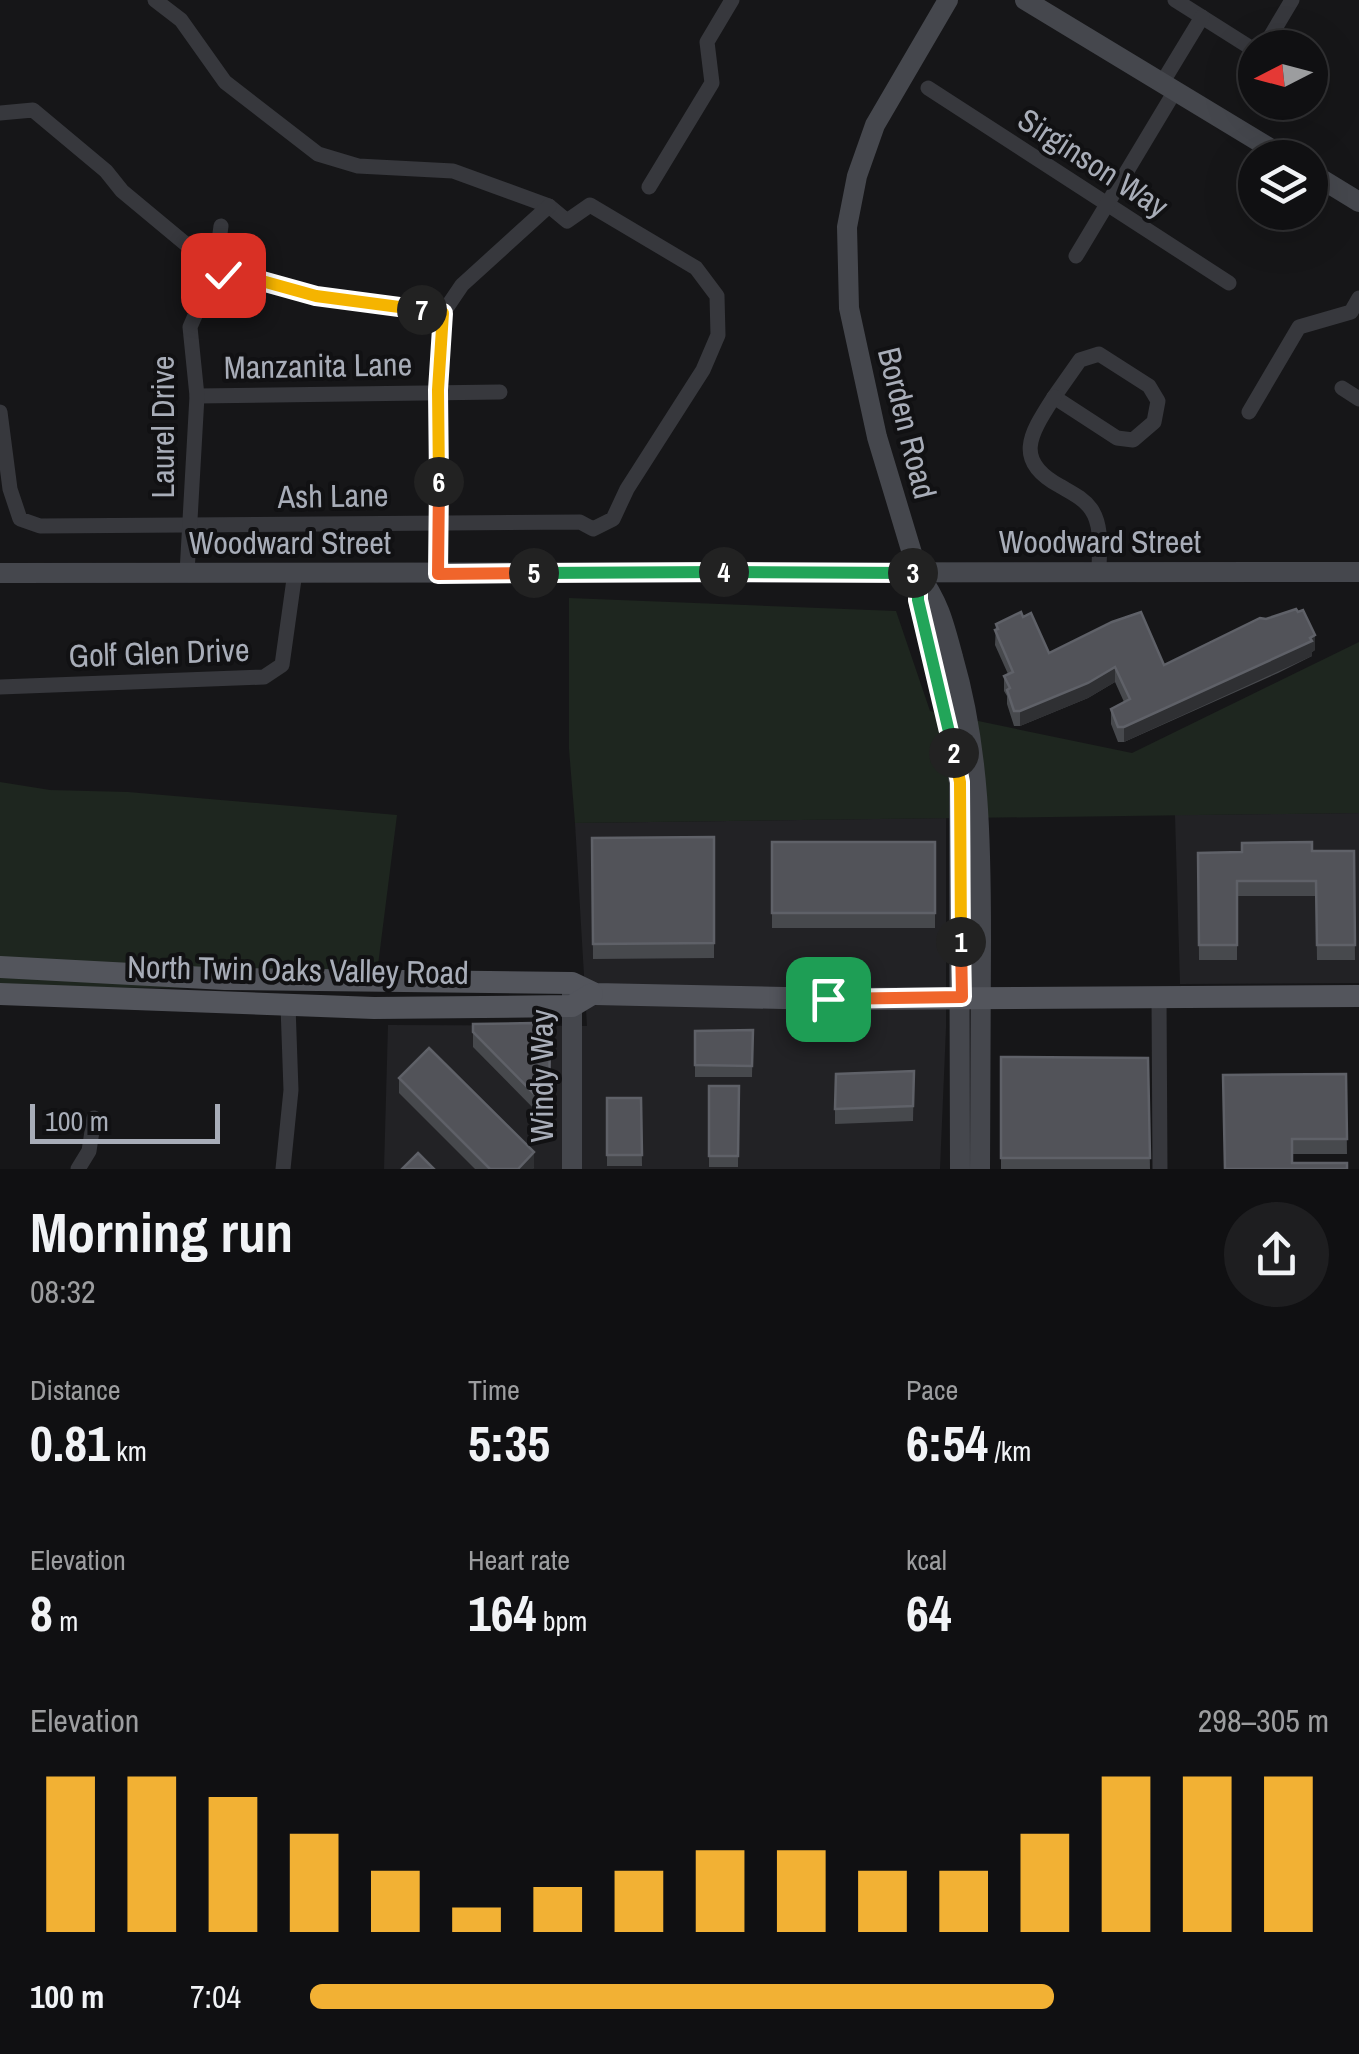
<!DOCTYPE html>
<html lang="en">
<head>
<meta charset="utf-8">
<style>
  :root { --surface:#101012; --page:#1e1e20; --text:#f1f3f6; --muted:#9c9d9f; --line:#303032; --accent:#f2b134 }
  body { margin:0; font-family:"Archivo Narrow",sans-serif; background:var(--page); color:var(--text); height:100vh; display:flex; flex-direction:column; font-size:38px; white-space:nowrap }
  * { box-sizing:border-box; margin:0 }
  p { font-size:32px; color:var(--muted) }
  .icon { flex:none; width:55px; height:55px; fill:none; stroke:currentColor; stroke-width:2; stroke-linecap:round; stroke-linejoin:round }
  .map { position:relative; height:1169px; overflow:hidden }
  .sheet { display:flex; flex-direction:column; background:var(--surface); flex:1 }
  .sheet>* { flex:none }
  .needle { width:65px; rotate:264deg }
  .controls { position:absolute; left:1238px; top:30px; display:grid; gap:20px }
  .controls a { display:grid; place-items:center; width:90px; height:90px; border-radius:50%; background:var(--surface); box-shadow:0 10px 40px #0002,0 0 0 2px var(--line); font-size:50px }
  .scale { position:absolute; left:30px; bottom:25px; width:190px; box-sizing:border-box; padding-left:10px; border:5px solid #a8adb8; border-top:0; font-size:28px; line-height:35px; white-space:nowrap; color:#a8adb8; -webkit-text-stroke:8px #111113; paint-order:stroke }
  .pin { position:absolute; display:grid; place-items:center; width:85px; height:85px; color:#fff; margin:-42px; border-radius:20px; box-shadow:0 5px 15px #0006 }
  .km { position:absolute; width:50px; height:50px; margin:-25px; border-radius:50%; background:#222; color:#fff; font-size:28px; line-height:50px; text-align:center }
  .round { display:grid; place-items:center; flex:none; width:105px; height:105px; border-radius:52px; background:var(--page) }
  .head { display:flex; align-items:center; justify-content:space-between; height:170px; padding:0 30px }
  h1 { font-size:55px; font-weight:800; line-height:75px }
  .stats { display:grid; grid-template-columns:repeat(3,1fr); gap:15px; height:170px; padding:10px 30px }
  .stats div { display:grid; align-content:center }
  .stats b { font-size:50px; font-weight:800 }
  .stats small { font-size:28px; font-weight:400 }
  .stats p { font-size:28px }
  .chart { height:280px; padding:20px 30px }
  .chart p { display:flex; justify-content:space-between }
  .chart svg { width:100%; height:180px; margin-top:10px; stroke:var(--accent); stroke-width:6 }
  ul { padding:0 30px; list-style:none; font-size:32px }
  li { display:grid; grid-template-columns:160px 120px 1fr; align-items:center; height:75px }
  li i { height:25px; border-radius:12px; background:var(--accent) }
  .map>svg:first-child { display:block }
  .built { fill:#222225 }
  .green { fill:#1e261f }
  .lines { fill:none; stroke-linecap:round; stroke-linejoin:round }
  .street { stroke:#37383d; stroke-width:15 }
  .secondary { stroke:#45474d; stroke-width:20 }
  .primary { stroke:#53555c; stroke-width:22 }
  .wall { fill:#47494d }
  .shaded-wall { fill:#2f3033 }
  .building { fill:#525359; stroke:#5f6168; stroke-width:2.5 }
  .split-1-casing { stroke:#fff; stroke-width:20 }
  .split-2-casing { stroke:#fff; stroke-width:20 }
  .split-3-casing { stroke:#fff; stroke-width:20 }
  .split-4-casing { stroke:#fff; stroke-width:20 }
  .split-5-casing { stroke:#fff; stroke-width:20 }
  .split-6-casing { stroke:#fff; stroke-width:20 }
  .split-7-casing { stroke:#fff; stroke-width:20 }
  .split-8-casing { stroke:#fff; stroke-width:20 }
  .split-1 { stroke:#f0652b; stroke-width:12 }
  .split-2 { stroke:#f5b400; stroke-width:12 }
  .split-3 { stroke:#22a559; stroke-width:12 }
  .split-4 { stroke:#22a559; stroke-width:12 }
  .split-5 { stroke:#22a559; stroke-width:12 }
  .split-6 { stroke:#f0652b; stroke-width:12 }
  .split-7 { stroke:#f5b400; stroke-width:12 }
  .split-8 { stroke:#f5b400; stroke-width:12 }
  .labels { text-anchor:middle; stroke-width:8; stroke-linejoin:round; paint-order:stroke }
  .street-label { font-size:32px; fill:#a8adb8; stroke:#111113 }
</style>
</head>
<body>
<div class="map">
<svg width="1359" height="1169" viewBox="0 0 1359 1169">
  <rect width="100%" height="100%" fill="#161618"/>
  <g class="built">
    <polygon points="1359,813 1359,983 1180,984 1175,815"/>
    <polygon points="946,818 946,1028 940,1169 384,1169 388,1025 587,1026 575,823"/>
  </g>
  <g class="green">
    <polygon points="569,598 896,611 930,711 1132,753 1359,642 1359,813 575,823 569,749"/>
    <polygon points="0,782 50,790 128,792 397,815 375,989 0,987"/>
  </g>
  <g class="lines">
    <g class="street">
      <polyline points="1175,0 1251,48 1267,42 1292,0"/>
      <polyline points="1162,83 1202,17"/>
      <polyline points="928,88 1229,283"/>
      <polyline points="0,113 33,110 106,171 122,191 223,275 262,281 316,296 443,313"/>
      <polyline points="649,187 712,83 707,42 732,0"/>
      <polyline points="1076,256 1175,91"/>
      <polygon points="1099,354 1149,386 1158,401 1154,422 1133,440 1117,438 1054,397 1080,360"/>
      <polyline points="1342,388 1359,399"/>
      <polyline points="197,396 500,392"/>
      <path d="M1054 397C1031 433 1012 460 1060 486 1072 493 1083 498 1091 509 1103 526 1099 551 1099 571"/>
      <polyline points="0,412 10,489 20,519 40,526 580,522 593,529 613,519 627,489 703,370 718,335 717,296 696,268 590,205 567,221 549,206 453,171 358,166 318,154 225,82 181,20 155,0"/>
      <polyline points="1249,412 1299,327 1351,312 1359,298"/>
      <polyline points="187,573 197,396 190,327 215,270 221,226"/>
      <polyline points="438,574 439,390 443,313 462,285 549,206"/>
      <polyline points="0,687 264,677 282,665 295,572"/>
      <polyline points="1159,997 1160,1169"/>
      <polyline points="78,1169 89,1151 94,1118"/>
      <polyline points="283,1169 291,1090 288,1006"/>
    </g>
    <g class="secondary">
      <polyline points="948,0 875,125 857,176 847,227 849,308 877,437 918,573 918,600 945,702 959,782 960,1169"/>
      <polyline points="1025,0 1286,158"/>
      <polyline points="1310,172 1359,202"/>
      <polyline points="0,573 1359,572"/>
      <path d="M918 573C939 602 944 623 953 657 980 750 981 843 981 939 981 1015 980 1092 980 1169"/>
      <polyline points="572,991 572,1169"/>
    </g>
    <g class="primary">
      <polyline points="0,967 225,979 572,983 595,994 828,999 1359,996"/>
      <polyline points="0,994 374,1008 572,1006 592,994"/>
    </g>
  </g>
  <g class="wall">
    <polygon points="996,624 1049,653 1164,665 1315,650 1312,652 1312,656 1278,673 1124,742 1118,742 1111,724 1111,709 1124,702 1115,682 1088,698 1020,726 1014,726 1007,704 1007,696 1004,691 1004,676 1008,674 995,645"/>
    <polygon points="714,837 714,958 593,959 592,838"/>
    <rect x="772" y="842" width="163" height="86"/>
    <polygon points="1312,851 1354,851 1355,960 1317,960 1316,896 1237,896 1237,960 1199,960 1198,853"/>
    <polygon points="473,1024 550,1039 549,1115 540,1115 473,1047"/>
    <polygon points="753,1030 752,1077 695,1077 695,1031"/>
    <polygon points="1001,1057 1148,1058 1150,1169 1001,1169"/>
    <polygon points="914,1071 913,1121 835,1124 835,1109"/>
    <polygon points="1346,1074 1347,1154 1292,1154 1225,1169"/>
    <polygon points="399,1078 534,1167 533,1169 475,1169 399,1093"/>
    <polygon points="709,1086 739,1086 738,1167 709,1167"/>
    <polygon points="607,1098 641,1098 642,1166 607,1166"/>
  </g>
  <g class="shaded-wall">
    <polygon points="1315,635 1315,650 1312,652 1312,656 1124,742 1124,727"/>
    <polygon points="1115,667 1115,682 1088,698 1020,726 1020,711"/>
    <polygon points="534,1152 534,1167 533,1169 518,1169"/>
  </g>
  <g class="building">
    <polygon points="1296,609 1298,612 1303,610 1315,635 1310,638 1312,641 1124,727 1118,727 1111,709 1130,699 1115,667 1088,683 1020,711 1014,711 1007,690 1010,688 1004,676 1013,672 995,630 998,629 996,624 1021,612 1023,617 1031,613 1049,653 1112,622 1141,612 1164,665 1260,618 1266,619"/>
    <polygon points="714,837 714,943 593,944 592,838"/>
    <rect x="772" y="842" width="163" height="71"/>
    <polygon points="1312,842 1312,851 1354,851 1355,945 1317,945 1316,881 1237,881 1237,945 1199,945 1198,853 1242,852 1242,843"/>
    <polygon points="534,1023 550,1039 549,1100 540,1100 473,1032 473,1024"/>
    <polygon points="753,1030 752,1066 695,1065 695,1031"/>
    <polygon points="429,1048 534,1152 518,1169 490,1169 399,1078"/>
    <polygon points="1001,1057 1148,1058 1150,1158 1001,1158"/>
    <polygon points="914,1071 913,1106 835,1109 836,1074"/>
    <polygon points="1346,1074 1347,1139 1292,1139 1292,1163 1347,1163 1347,1169 1225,1169 1223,1075"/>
    <polygon points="709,1086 739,1086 738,1156 709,1156"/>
    <polygon points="607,1098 641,1098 642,1155 607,1155"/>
    <polygon points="418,1153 434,1169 402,1169"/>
  </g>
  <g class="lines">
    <g class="split-1-casing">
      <polyline id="split-1" points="828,999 962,997 961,942"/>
    </g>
    <g class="split-2-casing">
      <polyline id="split-2" points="954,753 960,782 961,942"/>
    </g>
    <g class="split-3-casing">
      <polyline id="split-3" points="913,573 918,573 918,600 954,753"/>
    </g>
    <g class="split-4-casing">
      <polyline id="split-4" points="724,572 913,573"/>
    </g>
    <g class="split-5-casing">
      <polyline id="split-5" points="534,573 724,572"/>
    </g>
    <g class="split-6-casing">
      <polyline id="split-6" points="439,482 438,574 534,573"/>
    </g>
    <g class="split-7-casing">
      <polyline id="split-7" points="422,310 443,313 438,390 439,482"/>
    </g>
    <g class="split-8-casing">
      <polyline id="split-8" points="223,275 262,281 316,296 422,310"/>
    </g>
    <use href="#split-1" class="split-1"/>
    <use href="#split-2" class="split-2"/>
    <use href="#split-3" class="split-3"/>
    <use href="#split-4" class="split-4"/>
    <use href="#split-5" class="split-5"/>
    <use href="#split-6" class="split-6"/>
    <use href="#split-7" class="split-7"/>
    <use href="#split-8" class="split-8"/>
  </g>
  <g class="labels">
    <g class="street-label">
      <text transform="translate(1093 163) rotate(33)" y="11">Sirginson Way</text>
      <text transform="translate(318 366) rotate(-1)" y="11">Manzanita Lane</text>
      <text transform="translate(907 423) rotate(76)" y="11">Borden Road</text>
      <text transform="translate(163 427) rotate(-90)" y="11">Laurel Drive</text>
      <text transform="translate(333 496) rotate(-1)" y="11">Ash Lane</text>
      <text x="1100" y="553">Woodward Street</text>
      <text x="290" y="554">Woodward Street</text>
      <text transform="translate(159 653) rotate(-2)" y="11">Golf Glen Drive</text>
      <text transform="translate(298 970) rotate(1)" y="11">North Twin Oaks Valley Road</text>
      <text transform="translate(542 1076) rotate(-90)" y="11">Windy Way</text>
    </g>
  </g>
</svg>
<div class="controls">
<a><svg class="needle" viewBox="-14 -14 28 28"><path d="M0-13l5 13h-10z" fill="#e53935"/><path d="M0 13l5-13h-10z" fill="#9c9d9f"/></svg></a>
<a><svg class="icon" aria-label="layers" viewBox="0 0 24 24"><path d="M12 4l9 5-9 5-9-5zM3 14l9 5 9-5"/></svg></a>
</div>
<div class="scale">100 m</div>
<div class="pin" style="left:828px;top:999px;background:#1e9e55"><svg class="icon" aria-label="arrive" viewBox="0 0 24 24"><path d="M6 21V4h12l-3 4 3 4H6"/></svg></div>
<div class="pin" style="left:223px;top:275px;background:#d93025"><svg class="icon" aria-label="check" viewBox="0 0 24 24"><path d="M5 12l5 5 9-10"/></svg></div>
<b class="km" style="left:961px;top:942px">1</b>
<b class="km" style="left:954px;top:753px">2</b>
<b class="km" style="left:913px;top:573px">3</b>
<b class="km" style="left:724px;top:572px">4</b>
<b class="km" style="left:534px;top:573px">5</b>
<b class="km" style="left:439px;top:482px">6</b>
<b class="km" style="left:422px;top:310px">7</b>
</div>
<section class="sheet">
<div class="head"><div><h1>Morning run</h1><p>08:32</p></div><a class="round"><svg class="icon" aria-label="share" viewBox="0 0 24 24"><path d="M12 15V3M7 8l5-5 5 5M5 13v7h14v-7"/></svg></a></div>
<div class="stats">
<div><p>Distance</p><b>0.81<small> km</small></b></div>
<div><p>Time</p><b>5:35</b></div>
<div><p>Pace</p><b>6:54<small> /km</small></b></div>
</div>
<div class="stats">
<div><p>Elevation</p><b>8<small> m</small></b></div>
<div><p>Heart rate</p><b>164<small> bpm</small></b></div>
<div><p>kcal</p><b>64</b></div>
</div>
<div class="chart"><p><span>Elevation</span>298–305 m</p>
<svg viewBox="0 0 160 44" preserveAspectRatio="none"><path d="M5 44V6M15 44V6M25 44V11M35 44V20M45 44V29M55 44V38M65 44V33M75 44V29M85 44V24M95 44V24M105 44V29M115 44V29M125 44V20M135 44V6M145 44V6M155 44V6"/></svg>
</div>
<ul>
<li><b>100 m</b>7:04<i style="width:73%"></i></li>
</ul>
</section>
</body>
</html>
